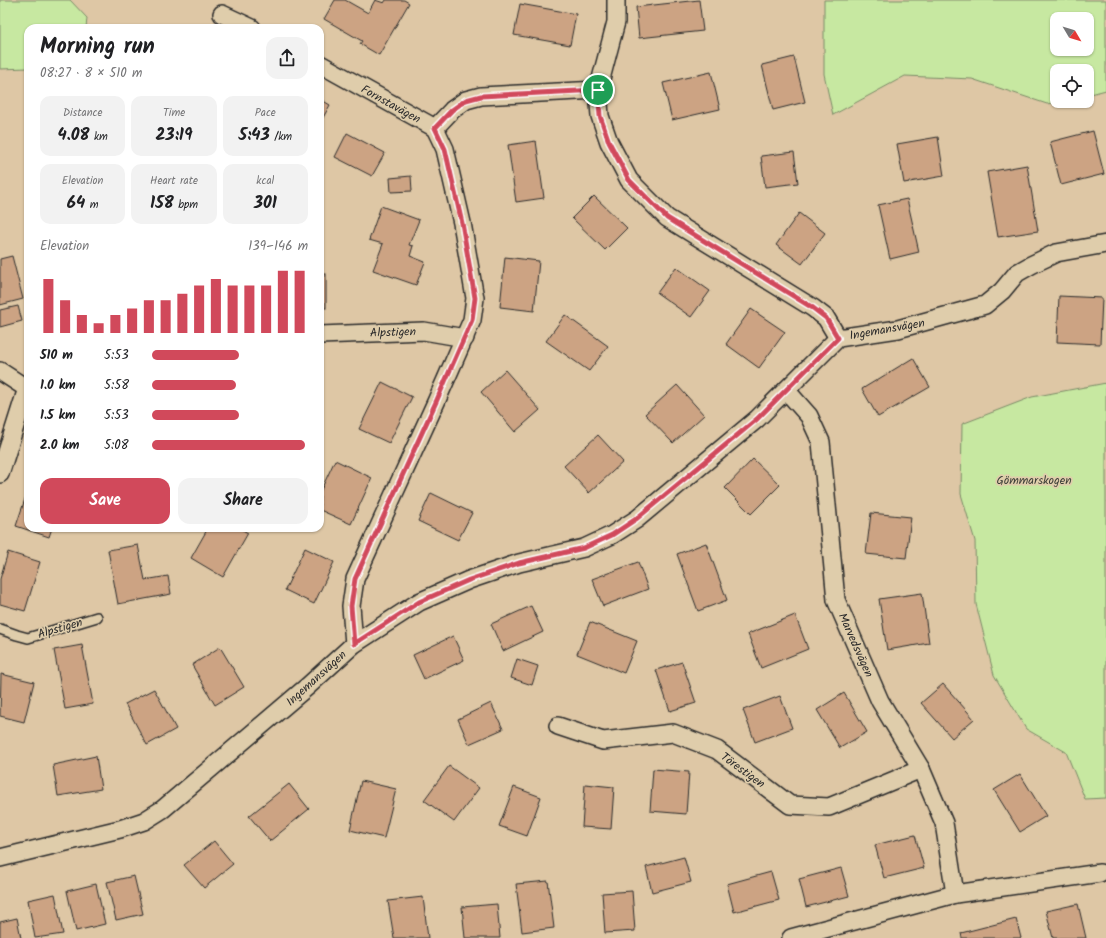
<!DOCTYPE html>
<html lang="en">
<head>
<meta charset="utf-8">
<style>
  :root { --surface:#fff; --page:#f2f2f2; --text:#202124; --muted:#757577; --accent:#d1495b }
  body { margin:0; font-family:Kalam,sans-serif; background:var(--page); color:var(--text); height:100vh; display:flex; flex-direction:column; font-size:15px; white-space:nowrap }
  * { box-sizing:border-box; margin:0 }
  p { font-size:13px; color:var(--muted) }
  .icon { flex:none; width:22px; height:22px; fill:none; stroke:currentColor; stroke-width:2; stroke-linecap:round; stroke-linejoin:round }
  .map { position:relative; flex:1; overflow:hidden }
  .side { position:absolute; left:24px; top:24px; width:300px; height:508px; display:flex; flex-direction:column; background:var(--surface); border-radius:12px; box-shadow:0 1px 3px #0004 }
  .side>* { flex:none }
  .needle { width:26px; rotate:128deg }
  .fabs { position:absolute; left:1050px; top:12px; display:grid; gap:8px }
  .fabs a { display:grid; place-items:center; width:44px; height:44px; border-radius:8px; background:var(--surface); box-shadow:0 1px 3px #0004; font-size:20px }
  .pin { position:absolute; display:grid; place-items:center; width:34px; height:34px; color:#fff; margin:-17px; border:2px solid #fff; border-radius:50%; box-shadow:0 1px 4px #0007 }
  .round { display:grid; place-items:center; flex:none; width:42px; height:42px; border-radius:12px; background:var(--page) }
  .headline { display:flex; align-items:center; justify-content:space-between; height:68px; padding:0 16px }
  h1 { font-size:22px; font-weight:600; line-height:30px }
  .metrics { display:grid; grid-template-columns:repeat(3,1fr); gap:6px; height:68px; padding:4px 16px }
  .metrics div { display:grid; align-content:center; border-radius:10px; background:var(--page); text-align:center }
  .metrics b { font-size:17px; font-weight:600 }
  .metrics small { font-size:11px; font-weight:400 }
  .metrics p { font-size:11px }
  .chart { height:112px; padding:8px 16px }
  .chart p { display:flex; justify-content:space-between }
  .chart svg { width:100%; height:72px; margin-top:4px; stroke:var(--accent); stroke-width:6 }
  .primary-button { display:flex; gap:8px; margin-top:auto; padding:8px 16px }
  .primary-button a { flex:1; height:46px; border-radius:12px; background:var(--accent); color:#fff; font-size:16px; font-weight:600; line-height:46px; text-align:center }
  .primary-button a+a { background:var(--page); color:var(--text) }
  ul { padding:0 16px; list-style:none; font-size:13px }
  li { display:grid; grid-template-columns:64px 48px 1fr; align-items:center; height:30px }
  li i { height:10px; border-radius:5px; background:var(--accent) }
  .map>svg:first-child { display:block }
  .green { fill:#c7e8a1; stroke:#798a66; fill-rule:evenodd }
  .building { fill:#cca383; stroke:#2b2b2b }
  .lines { fill:none; stroke-linecap:round; stroke-linejoin:round }
  .lane-casing { stroke:#2b2b2b; stroke-width:12 }
  .street-casing { stroke:#2b2b2b; stroke-width:20 }
  .lane { stroke:#dfcdab; stroke-width:9 }
  .street { stroke:#dfcdab; stroke-width:17 }
  .route-casing { stroke:#fff; stroke-width:8 }
  .route { stroke:#d1495b; stroke-width:5 }
  .labels { text-anchor:middle; stroke-width:3.5; stroke-linejoin:round; paint-order:stroke }
  .street-label { font-size:12px; fill:#2b2b2b; stroke:#dfcdab }
  .park-label { font-size:12px; fill:#3b3e37; stroke:#dfcdab }
</style>
</head>
<body>
<div class="map">
<svg width="1106" height="938" viewBox="0 0 1106 938">
  <rect width="100%" height="100%" fill="#dec7a5"/>
  <filter id="ink" filterUnits="userSpaceOnUse"><feTurbulence type="fractalNoise" baseFrequency=".025" numOctaves="2"/><feDisplacementMap in="SourceGraphic" scale="8" xChannelSelector="R" yChannelSelector="G"/><feConvolveMatrix kernelMatrix="1 2 1 2 8 2 1 2 1" color-interpolation-filters="sRGB"/></filter>
  <g filter="url(#ink)">
    <g class="green">
      <polygon points="0,0 70,0 87,18 86,28 28,28 28,68 0,69"/>
      <path d="M824 0H1106V90L1087 95V71H1057V101H1061L1047 104 972 79 905 76 833 115 824 74ZM1057 19H1087V49H1057Z"/>
      <polygon points="1106,383 1106,798 1085,799 1066,752 1026,729 994,675 976,604 975,541 961,494 962,424 1032,397"/>
    </g>
    <g class="building">
      <polygon points="335,0 345,0 368,13 375,0 384,3 386,0 404,0 409,3 379,55 360,44 362,41 324,19"/>
      <polygon points="699,0 703,31 639,38 636,7"/>
      <polygon points="520,4 576,14 570,45 514,35"/>
      <polygon points="794,57 805,102 773,110 762,65"/>
      <polygon points="711,72 720,109 672,120 663,83"/>
      <polygon points="320,99 330,105 320,123"/>
      <polygon points="1093,131 1104,174 1061,185 1050,142"/>
      <polygon points="347,133 385,153 372,176 335,157"/>
      <polygon points="938,137 944,176 904,183 897,144"/>
      <polygon points="536,141 544,198 516,202 508,145"/>
      <polygon points="794,152 798,183 765,187 761,156"/>
      <polygon points="1027,165 1038,231 998,237 987,172"/>
      <polygon points="411,176 412,191 391,192 390,178"/>
      <polygon points="594,196 627,228 605,250 572,218"/>
      <polygon points="907,199 919,252 890,259 878,205"/>
      <polygon points="381,206 419,220 409,245 413,246 410,256 425,262 416,285 373,270 383,244 369,240"/>
      <polygon points="799,213 825,233 802,264 776,245"/>
      <polygon points="12,256 23,299 0,305 0,259"/>
      <polygon points="505,257 539,261 534,311 500,307"/>
      <polygon points="676,267 710,291 691,317 657,293"/>
      <rect x="320" y="274" width="6" height="34"/>
      <polygon points="1059,296 1102,298 1100,344 1057,342"/>
      <polygon points="18,306 22,321 0,327 0,310"/>
      <polygon points="751,309 785,332 759,368 726,344"/>
      <polygon points="565,315 608,346 589,371 546,341"/>
      <polygon points="913,358 930,387 878,417 862,389"/>
      <polygon points="505,370 540,410 515,432 481,392"/>
      <polygon points="382,382 412,397 389,443 359,429"/>
      <polygon points="677,385 704,415 673,443 645,414"/>
      <polygon points="598,435 623,462 589,493 564,466"/>
      <polygon points="753,459 780,485 751,514 725,488"/>
      <polygon points="335,460 372,478 351,524 320,510 320,492"/>
      <polygon points="28,490 28,528 52,528 49,537 16,526"/>
      <polygon points="431,493 472,513 458,540 418,521"/>
      <polygon points="871,513 911,517 906,558 866,554"/>
      <polygon points="208,528 239,528 248,533 223,577 191,558"/>
      <polygon points="706,543 727,600 698,611 677,554"/>
      <polygon points="138,545 145,580 168,576 171,594 118,604 108,550"/>
      <polygon points="305,548 334,562 314,604 285,590"/>
      <polygon points="8,552 40,562 25,611 0,604 0,579"/>
      <polygon points="638,562 648,589 603,606 592,579"/>
      <polygon points="922,593 929,643 887,650 879,599"/>
      <polygon points="531,606 543,632 503,651 491,624"/>
      <polygon points="795,615 808,649 761,668 748,634"/>
      <polygon points="590,622 637,641 624,673 577,654"/>
      <polygon points="453,636 464,660 424,679 413,655"/>
      <polygon points="82,645 93,704 65,709 54,650"/>
      <polygon points="220,647 244,687 215,705 192,665"/>
      <polygon points="517,659 538,666 532,685 511,678"/>
      <polygon points="682,662 696,703 670,711 656,670"/>
      <polygon points="1,674 34,682 24,722 0,716"/>
      <polygon points="943,684 974,719 952,738 921,703"/>
      <polygon points="154,689 176,729 147,745 125,704"/>
      <polygon points="844,693 867,732 840,748 817,710"/>
      <polygon points="780,696 792,728 755,742 743,710"/>
      <polygon points="491,703 503,729 469,744 458,719"/>
      <polygon points="96,756 101,789 58,796 53,765"/>
      <polygon points="449,766 479,788 454,822 424,800"/>
      <polygon points="653,769 689,772 686,814 650,811"/>
      <polygon points="1020,774 1046,816 1020,832 994,790"/>
      <polygon points="361,781 396,789 384,838 350,830"/>
      <polygon points="289,784 309,809 270,841 249,816"/>
      <polygon points="585,784 614,787 611,829 582,827"/>
      <polygon points="514,787 541,797 527,836 499,826"/>
      <polygon points="915,835 924,868 884,878 875,845"/>
      <polygon points="214,841 233,864 204,888 184,865"/>
      <polygon points="684,857 691,882 652,892 646,867"/>
      <polygon points="841,868 849,896 806,907 799,879"/>
      <polygon points="771,872 779,900 734,912 727,884"/>
      <polygon points="134,876 143,914 116,920 107,882"/>
      <polygon points="548,881 554,928 522,932 516,884"/>
      <polygon points="96,884 105,924 76,931 67,891"/>
      <polygon points="632,891 635,931 605,933 602,893"/>
      <polygon points="55,894 63,934 35,938 28,900"/>
      <polygon points="423,897 428,938 394,938 388,901"/>
      <polygon points="497,904 500,938 465,938 462,907"/>
      <polygon points="1078,904 1086,938 1053,938 1046,911"/>
      <polygon points="17,918 21,938 0,938 0,922"/>
      <polygon points="1016,919 1021,938 962,938 961,933"/>
    </g>
    <g class="lines">
      <g class="lane-casing">
        <polyline id="lane" points="0,629 17,635 28,638 97,617"/>
      </g>
      <g class="street-casing">
        <g id="street">
          <polyline points="616,0 616,22 598,90 600,116 609,142 629,180 667,218 813,308 826,318 838,338"/>
          <polyline points="222,14 252,28"/>
          <polyline points="320,64 435,128 452,110 466,100 481,96 598,90"/>
          <polyline points="320,335 424,331 465,338"/>
          <polyline points="0,371 26,388"/>
          <polyline points="786,390 809,416 821,442 836,600 880,701 921,769 944,823 955,894 791,938"/>
          <polyline points="0,474 28,385"/>
          <polyline points="354,644 351,606 355,579 436,402 472,320 475,298 462,223 445,149 435,128"/>
          <polyline points="558,726 603,741 673,733 717,750 790,805 829,807 921,769"/>
          <polyline points="0,858 120,829 144,821 163,809 308,686 354,644 419,602 469,580 519,563 584,548 612,535 637,519 757,419 838,338 898,329 985,305 1002,291 1017,273 1031,265 1056,253 1106,244"/>
          <polyline points="955,894 1100,873"/>
        </g>
      </g>
      <use href="#lane" class="lane"/>
      <use href="#street" class="street"/>
    </g>
  </g>
  <g class="lines" filter="url(#ink)">
    <g class="route-casing">
      <polygon id="route" points="598,90 600,116 609,142 629,180 667,218 813,308 826,318 838,338 757,419 636,519 612,535 584,548 519,563 469,580 419,602 354,644 351,606 355,579 436,402 472,320 475,298 462,223 445,149 435,128 452,110 466,100 481,96"/>
    </g>
    <use href="#route" class="route"/>
  </g>
  <g class="labels">
    <g class="street-label">
      <text transform="translate(391 104) rotate(29)" y="4">Fornstavägen</text>
      <text transform="translate(887 329) rotate(-10)" y="4">Ingemansvägen</text>
      <text transform="translate(393 332) rotate(-2)" y="4">Alpstigen</text>
      <text transform="translate(60 628) rotate(-16)" y="4">Alpstigen</text>
      <text transform="translate(856 645) rotate(66)" y="4">Marvedsvägen</text>
      <text transform="translate(316 678) rotate(-42)" y="4">Ingemansvägen</text>
      <text transform="translate(743 770) rotate(36)" y="4">Törestigen</text>
    </g>
    <g class="park-label">
      <text x="1034" y="484">Gömmarskogen</text>
    </g>
  </g>
</svg>
<div class="fabs">
<a><svg class="needle" viewBox="-14 -14 28 28"><path d="M0-13l5 13h-10z" fill="#e53935"/><path d="M0 13l5-13h-10z" fill="#757577"/></svg></a>
<a><svg class="icon" aria-label="locate" viewBox="0 0 24 24"><circle cx="12" cy="12" r="6"/><path d="M12 2v4M12 18v4M2 12h4M18 12h4"/></svg></a>
</div>
<div class="pin" style="left:598px;top:90px;background:#1e9e55"><svg class="icon" aria-label="arrive" viewBox="0 0 24 24"><path d="M6 21V4h12l-3 4 3 4H6"/></svg></div>
<section class="side">
<div class="headline"><div><h1>Morning run</h1><p>08:27 · 8 × 510 m</p></div><a class="round"><svg class="icon" aria-label="share" viewBox="0 0 24 24"><path d="M12 15V3M7 8l5-5 5 5M5 13v7h14v-7"/></svg></a></div>
<div class="metrics">
<div><p>Distance</p><b>4.08<small> km</small></b></div>
<div><p>Time</p><b>23:19</b></div>
<div><p>Pace</p><b>5:43<small> /km</small></b></div>
</div>
<div class="metrics">
<div><p>Elevation</p><b>64<small> m</small></b></div>
<div><p>Heart rate</p><b>158<small> bpm</small></b></div>
<div><p>kcal</p><b>301</b></div>
</div>
<div class="chart"><p><span>Elevation</span>139–146 m</p>
<svg viewBox="0 0 160 44" preserveAspectRatio="none"><path d="M5 44V11M15 44V24M25 44V33M35 44V38M45 44V33M55 44V29M65 44V24M75 44V24M85 44V20M95 44V15M105 44V11M115 44V15M125 44V15M135 44V15M145 44V6M155 44V6"/></svg>
</div>
<ul>
<li><b>510 m</b>5:53<i style="width:56%"></i></li>
<li><b>1.0 km</b>5:58<i style="width:54%"></i></li>
<li><b>1.5 km</b>5:53<i style="width:56%"></i></li>
<li><b>2.0 km</b>5:08<i style="width:98%"></i></li>
</ul>
<div class="primary-button"><a>Save</a><a>Share</a></div>
</section>
</div>
</body>
</html>
